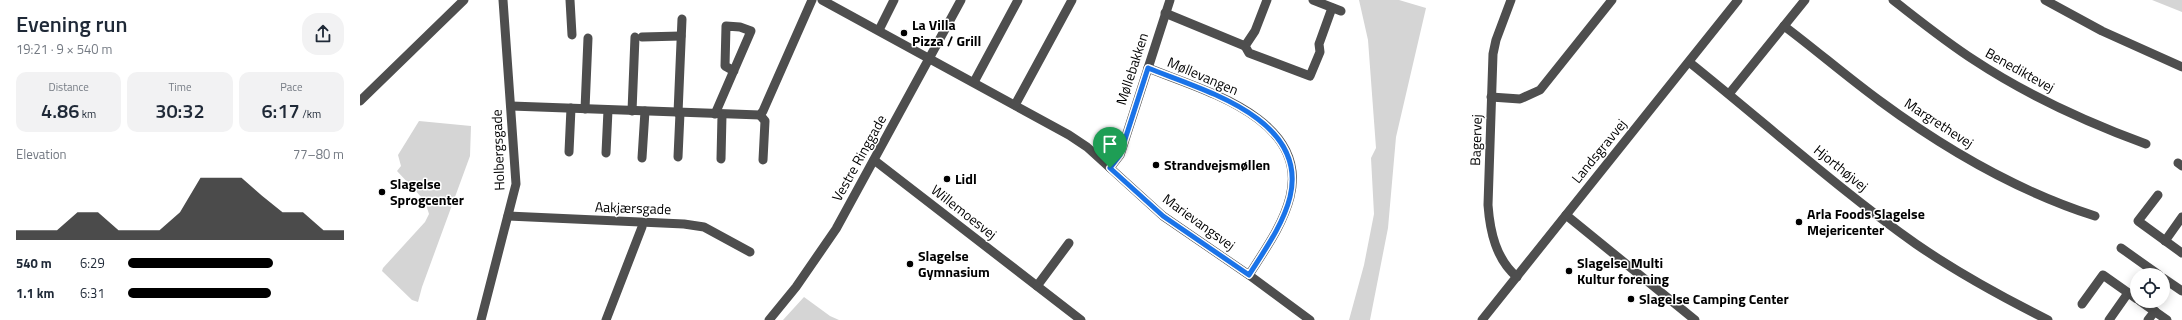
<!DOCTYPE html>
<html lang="en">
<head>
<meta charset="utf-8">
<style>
  :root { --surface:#fff; --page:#f2f2f3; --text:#1f2937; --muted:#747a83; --accent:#000 }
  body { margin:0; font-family:"Titillium Web",sans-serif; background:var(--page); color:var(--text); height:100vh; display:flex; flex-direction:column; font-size:15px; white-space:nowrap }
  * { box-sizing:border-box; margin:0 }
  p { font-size:13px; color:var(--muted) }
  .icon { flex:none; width:22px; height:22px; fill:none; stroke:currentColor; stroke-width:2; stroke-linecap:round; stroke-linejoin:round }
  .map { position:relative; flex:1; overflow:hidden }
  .sheet { display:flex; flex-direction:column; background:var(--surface); width:360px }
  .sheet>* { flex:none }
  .controls { position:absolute; left:1770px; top:268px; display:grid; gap:8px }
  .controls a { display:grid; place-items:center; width:40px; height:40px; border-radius:50%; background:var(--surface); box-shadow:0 2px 10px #0003; font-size:20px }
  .pin { position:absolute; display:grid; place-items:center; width:34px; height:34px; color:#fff; margin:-41px -17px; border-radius:50% 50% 50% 0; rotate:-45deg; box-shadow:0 0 4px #0007 }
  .pin .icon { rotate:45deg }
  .round { display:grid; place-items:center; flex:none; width:42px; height:42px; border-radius:16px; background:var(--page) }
  .head { display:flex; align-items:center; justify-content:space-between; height:68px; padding:0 16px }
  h1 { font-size:22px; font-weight:600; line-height:30px }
  .stats { display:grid; grid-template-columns:repeat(3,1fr); gap:6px; height:68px; padding:4px 16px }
  .stats div { display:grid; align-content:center; border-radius:10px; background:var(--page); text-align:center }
  .stats b { font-size:20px; font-weight:600 }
  .stats small { font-size:11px; font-weight:400 }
  .stats p { font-size:11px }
  .chart { height:112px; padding:8px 16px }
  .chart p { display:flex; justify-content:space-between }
  .chart svg { width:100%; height:72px; margin-top:4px; fill:var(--accent); opacity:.7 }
  ul { padding:0 16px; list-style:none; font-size:13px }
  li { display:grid; grid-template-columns:64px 48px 1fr; align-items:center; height:30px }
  li i { height:10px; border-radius:5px; background:var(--accent) }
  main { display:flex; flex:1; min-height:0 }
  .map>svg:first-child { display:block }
  .green { fill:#d5d5d5 }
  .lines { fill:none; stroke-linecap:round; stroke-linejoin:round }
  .minor { stroke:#4e4e4e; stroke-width:9 }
  .route-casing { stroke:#fff; stroke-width:8 }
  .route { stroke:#1a73e8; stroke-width:5 }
  .poi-dot { fill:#000; stroke:#fff; stroke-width:1.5 }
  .labels { text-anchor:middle; stroke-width:3; stroke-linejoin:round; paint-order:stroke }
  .poi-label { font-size:14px; font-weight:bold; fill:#000; stroke:#fff; text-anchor:start }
  .street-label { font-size:14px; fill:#000; stroke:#fff }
</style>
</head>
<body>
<main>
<section class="sheet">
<div class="head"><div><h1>Evening run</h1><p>19:21 · 9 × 540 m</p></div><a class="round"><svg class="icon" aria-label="share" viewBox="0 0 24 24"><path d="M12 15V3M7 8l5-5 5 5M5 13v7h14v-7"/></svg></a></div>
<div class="stats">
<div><p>Distance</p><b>4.86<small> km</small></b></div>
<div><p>Time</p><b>30:32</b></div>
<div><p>Pace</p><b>6:17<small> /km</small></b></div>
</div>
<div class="chart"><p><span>Elevation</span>77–80 m</p>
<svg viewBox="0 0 160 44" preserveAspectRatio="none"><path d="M0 44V38L10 38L20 38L30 27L40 27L50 38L60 38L70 38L80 27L90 6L100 6L110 6L120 17L130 27L140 27L150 38L160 38V44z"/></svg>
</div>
<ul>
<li><b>540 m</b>6:29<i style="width:67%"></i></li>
<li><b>1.1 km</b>6:31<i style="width:66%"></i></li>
</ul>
</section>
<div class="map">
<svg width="1822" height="320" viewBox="0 0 1822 320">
  <rect width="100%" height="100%" fill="#fff"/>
  <g class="green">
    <polygon points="999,0 1039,0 1066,8 1036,137 1028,228 1010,320 989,320 1004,265 1014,214 1011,158 1016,148 1008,40"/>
    <polygon points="1792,0 1822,0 1822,12"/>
    <polygon points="59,121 111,126 110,156 62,287 58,302 52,300 22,271 23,268 65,222 69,214 65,201 37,171 41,166 38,155"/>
    <polygon points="444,297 470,316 479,320 423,320"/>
  </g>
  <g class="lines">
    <g class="minor">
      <polyline points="210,0 212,35"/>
      <polyline points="462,0 709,135 727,147 803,216 889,275 950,320"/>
      <polyline points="907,0 895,31 885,46 889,53 950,76 960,52 959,44 972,8"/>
      <polyline points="953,0 981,11"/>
      <path d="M1151 0 1136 40 1133 54 1128 205C1130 232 1136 259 1157 277"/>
      <path d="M1533 0C1560 21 1586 42 1614 60 1667 95 1726 122 1786 144"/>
      <polyline points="1685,0 1742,31 1822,67"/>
      <polyline points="805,13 885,46"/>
      <path d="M1424 26C1456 50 1487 77 1520 101 1585 149 1657 191 1735 216"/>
      <polyline points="519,30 534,0"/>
      <polyline points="282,37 321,36"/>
      <path d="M1329 62C1404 122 1477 188 1556 244 1598 273 1642 297 1688 320"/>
      <path d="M788 68C842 90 950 118 930 197 923 225 904 251 889 275"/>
      <polyline points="614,82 658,0"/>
      <polyline points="1369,94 1445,0"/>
      <polyline points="1131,97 1160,99 1180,90 1252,0"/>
      <polyline points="0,101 104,0"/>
      <polyline points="655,105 712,0"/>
      <polyline points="151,106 400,115 403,111 452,0"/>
      <polyline points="225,109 228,38"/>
      <polyline points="272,111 275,37"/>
      <polyline points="318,113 322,19"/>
      <polyline points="355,114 391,31 380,27 366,26 365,66 374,71"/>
      <polyline points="400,115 405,121 403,160"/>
      <polyline points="209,152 211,108"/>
      <polyline points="246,153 248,110"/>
      <polyline points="318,157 320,113"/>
      <polyline points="282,158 285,111"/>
      <polyline points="361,159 362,115"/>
      <polyline points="514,160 721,320"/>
      <polyline points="1818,163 1822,166"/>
      <polyline points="750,168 760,155 810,0"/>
      <polyline points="1798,195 1778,221 1822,253"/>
      <polyline points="1206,215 1335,320"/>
      <polyline points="148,216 324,224 344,227 390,252"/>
      <polyline points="1805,241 1822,217"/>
      <polyline points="1761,248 1799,275"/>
      <polyline points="1803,278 1822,291"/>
      <polyline points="677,286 709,243"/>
      <polyline points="1780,301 1807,320"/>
      <polyline points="1722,304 1743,275 1777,299"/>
      <polyline points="121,320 156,184 143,0"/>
      <polyline points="246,320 282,227 282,223"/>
      <polyline points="409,320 436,287 476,229 601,0"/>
      <polyline points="1122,320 1378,0"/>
      <polyline points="1749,320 1768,293"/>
      <polyline points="1788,320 1795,311"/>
    </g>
  </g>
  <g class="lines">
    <g class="route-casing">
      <path id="route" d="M788 68C842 90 949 118 930 197 923 225 904 251 889 275L803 216 750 168 760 155Z"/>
    </g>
    <use href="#route" class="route"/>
  </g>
  <g class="poi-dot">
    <circle cx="544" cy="33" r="4"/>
    <circle cx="796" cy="165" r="4"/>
    <circle cx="587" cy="179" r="4"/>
    <circle cx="22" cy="192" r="4"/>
    <circle cx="1439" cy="222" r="4"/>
    <circle cx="550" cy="264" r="4"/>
    <circle cx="1209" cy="271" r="4"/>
    <circle cx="1271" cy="299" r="4"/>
  </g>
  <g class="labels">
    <g class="poi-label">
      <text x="552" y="30">La Villa<tspan x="552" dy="16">Pizza / Grill</tspan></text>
      <text x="804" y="170">Strandvejsmøllen</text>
      <text x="595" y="184">Lidl</text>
      <text x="30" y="189">Slagelse<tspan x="30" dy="16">Sprogcenter</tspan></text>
      <text x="1447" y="219">Arla Foods Slagelse<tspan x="1447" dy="16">Mejericenter</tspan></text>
      <text x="558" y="261">Slagelse<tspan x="558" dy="16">Gymnasium</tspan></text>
      <text x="1217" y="268">Slagelse Multi<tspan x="1217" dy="16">Kultur forening</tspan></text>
      <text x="1279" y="304">Slagelse Camping Center</text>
    </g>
    <g class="street-label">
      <text transform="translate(772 69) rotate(-72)" y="5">Møllebakken</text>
      <text transform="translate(1660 70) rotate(29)" y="5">Benediktevej</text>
      <text transform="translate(843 76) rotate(23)" y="5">Møllevangen</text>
      <text transform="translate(1579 123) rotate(33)" y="5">Margrethevej</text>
      <text transform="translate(1116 140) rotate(-88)" y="5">Bagervej</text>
      <text transform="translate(138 150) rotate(-92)" y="5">Holbergsgade</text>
      <text transform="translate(1239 151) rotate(-51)" y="5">Landsgravvej</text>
      <text transform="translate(499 158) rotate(-61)" y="5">Vestre Ringgade</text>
      <text transform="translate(1481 168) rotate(39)" y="5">Hjorthøjvej</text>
      <text transform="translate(273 208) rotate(2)" y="5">Aakjærsgade</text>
      <text transform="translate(604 212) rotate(38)" y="5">Willemoesvej</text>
      <text transform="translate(839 222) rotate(36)" y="5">Marievangsvej</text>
    </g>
  </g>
</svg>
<div class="controls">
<a><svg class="icon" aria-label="locate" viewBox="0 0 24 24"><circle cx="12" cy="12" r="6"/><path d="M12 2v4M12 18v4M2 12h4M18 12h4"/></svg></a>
</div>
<div class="pin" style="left:750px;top:168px;background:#1e9e55"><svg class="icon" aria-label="arrive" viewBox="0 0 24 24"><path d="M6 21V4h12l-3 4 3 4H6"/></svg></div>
</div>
</main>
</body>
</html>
